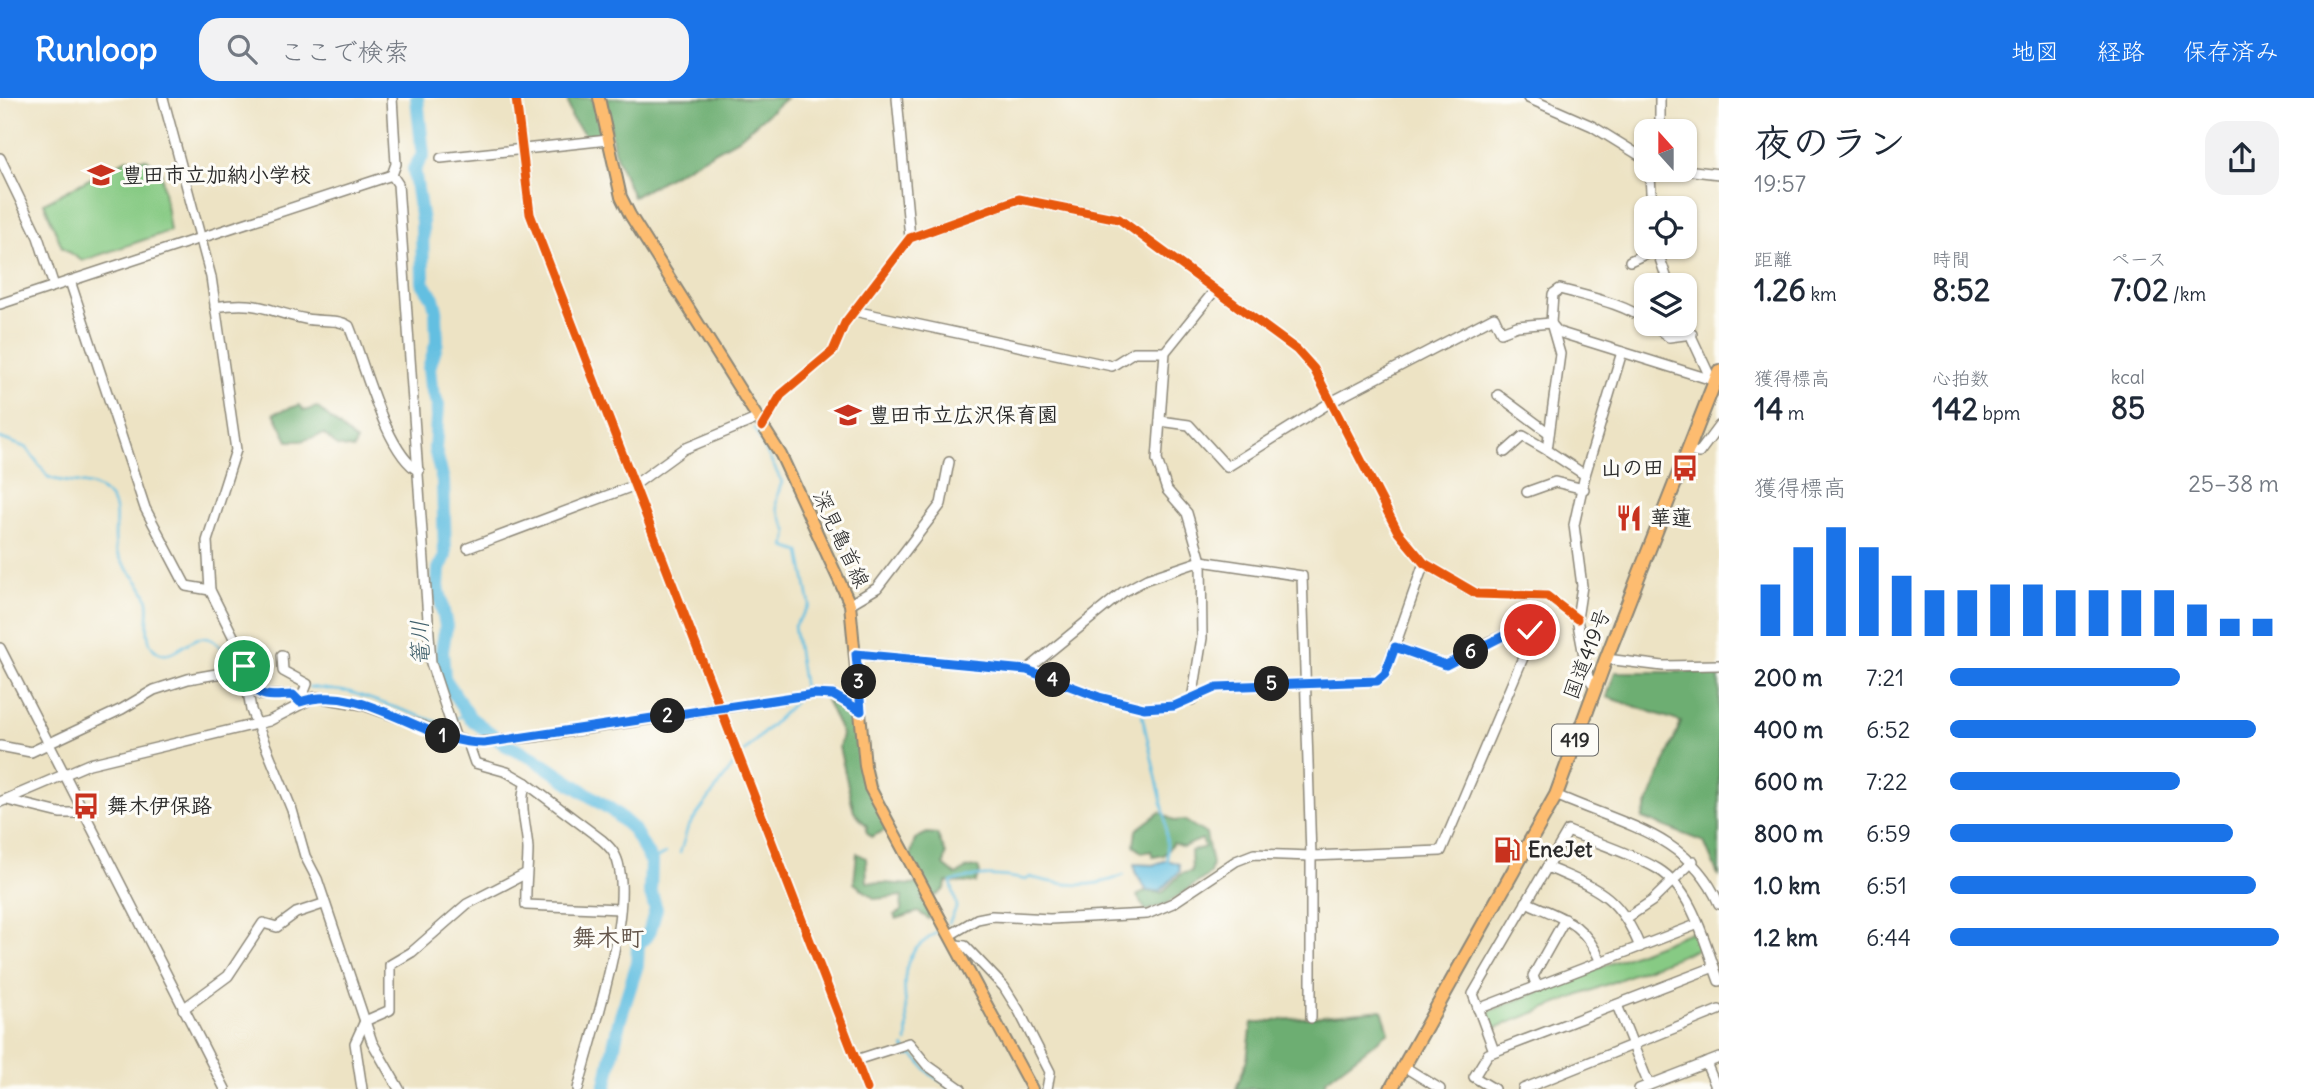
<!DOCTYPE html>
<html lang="ja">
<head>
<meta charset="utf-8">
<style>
  :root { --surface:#fff; --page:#f2f2f3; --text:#1f2937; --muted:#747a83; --accent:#1a73e8 }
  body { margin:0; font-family:Delius,"Klee One",sans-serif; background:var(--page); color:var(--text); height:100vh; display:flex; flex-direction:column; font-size:26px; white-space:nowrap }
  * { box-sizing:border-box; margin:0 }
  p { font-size:23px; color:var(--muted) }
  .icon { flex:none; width:38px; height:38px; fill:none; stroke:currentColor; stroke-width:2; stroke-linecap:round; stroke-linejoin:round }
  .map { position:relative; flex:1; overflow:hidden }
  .drawer { display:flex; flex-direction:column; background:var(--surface); width:595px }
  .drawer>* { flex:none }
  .needle { width:46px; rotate:339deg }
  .buttons { position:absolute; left:1634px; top:21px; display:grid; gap:14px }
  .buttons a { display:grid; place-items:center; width:63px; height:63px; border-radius:14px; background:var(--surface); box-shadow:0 2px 5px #0004; font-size:35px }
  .pin { position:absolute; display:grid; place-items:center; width:60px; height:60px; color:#fff; margin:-30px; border:4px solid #fff; border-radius:50%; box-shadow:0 2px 7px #0007 }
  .km { position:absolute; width:35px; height:35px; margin:-18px; border-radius:50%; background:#222; color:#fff; font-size:19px; line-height:35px; text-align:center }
  .round { display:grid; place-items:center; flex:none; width:74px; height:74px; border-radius:21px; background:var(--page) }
  .overview { display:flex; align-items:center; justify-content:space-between; height:119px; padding:0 35px }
  h1 { font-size:38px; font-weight:800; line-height:52px }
  .figures { display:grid; grid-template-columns:repeat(3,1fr); gap:10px; height:119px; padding:7px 35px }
  .figures div { display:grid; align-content:center }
  .figures b { font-size:30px; font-weight:800 }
  .figures small { font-size:19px; font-weight:400 }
  .figures p { font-size:19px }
  .chart { height:196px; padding:14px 35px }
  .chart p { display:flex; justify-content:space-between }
  .chart svg { width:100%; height:126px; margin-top:7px; stroke:var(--accent); stroke-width:6 }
  ul { padding:0 35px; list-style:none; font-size:23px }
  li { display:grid; grid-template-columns:112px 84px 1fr; align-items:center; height:52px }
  li i { height:18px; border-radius:9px; background:var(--accent) }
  header { display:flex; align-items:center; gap:42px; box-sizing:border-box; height:98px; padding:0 35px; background:var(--accent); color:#fff }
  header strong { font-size:33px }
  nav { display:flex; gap:38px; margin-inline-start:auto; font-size:24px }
  .search { width:490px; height:63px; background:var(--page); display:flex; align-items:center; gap:18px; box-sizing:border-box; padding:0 24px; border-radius:21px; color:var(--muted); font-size:26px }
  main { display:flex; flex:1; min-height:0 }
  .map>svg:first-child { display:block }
  .green { fill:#87ca84; stroke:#597a58; stroke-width:2 }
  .forest { fill:#6dae72; stroke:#4c6c4e; stroke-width:2 }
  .water { fill:#63bfe1; stroke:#477586; stroke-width:2 }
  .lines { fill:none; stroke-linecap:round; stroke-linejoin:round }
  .stream { stroke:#63bfe1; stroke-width:2.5 }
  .river { stroke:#63bfe1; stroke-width:14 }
  .minor-casing { stroke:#8c8778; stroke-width:12 }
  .major-casing { stroke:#8c8778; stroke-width:14 }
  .highway-casing { stroke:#8c8778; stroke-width:16 }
  .minor { stroke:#fff; stroke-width:9 }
  .major { stroke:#fdbc6f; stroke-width:10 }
  .highway { stroke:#fdbc6f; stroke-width:12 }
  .cycleway-casing { stroke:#fdfcf7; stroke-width:13 }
  .cycleway { stroke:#e8590c; stroke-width:9 }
  .route-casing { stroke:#fff; stroke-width:14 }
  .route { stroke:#1a73e8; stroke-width:9 }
  .labels { text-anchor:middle; stroke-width:6; stroke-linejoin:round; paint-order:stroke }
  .shield { fill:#fdfcf7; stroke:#6a6a68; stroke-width:2 }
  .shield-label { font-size:19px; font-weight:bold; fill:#2b2b2b }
  .poi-label { font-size:21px; font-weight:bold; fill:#2b2b2b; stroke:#fdfcf7; text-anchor:start }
  .street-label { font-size:21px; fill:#2b2b2b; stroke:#fdfcf7 }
  .water-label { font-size:23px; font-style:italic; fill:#3f5f6b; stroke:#fdfcf7 }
  .quarter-label { font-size:24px; font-weight:bold; fill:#64564b; stroke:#fdfcf7 }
</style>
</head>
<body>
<header>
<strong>Runloop</strong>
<div class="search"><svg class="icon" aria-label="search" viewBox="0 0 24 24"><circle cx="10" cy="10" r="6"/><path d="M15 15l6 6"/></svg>ここで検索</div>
<nav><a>地図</a><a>経路</a><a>保存済み</a></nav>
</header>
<main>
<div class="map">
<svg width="1719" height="991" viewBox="0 0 1719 991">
  <rect width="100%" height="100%" fill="#fdfcf7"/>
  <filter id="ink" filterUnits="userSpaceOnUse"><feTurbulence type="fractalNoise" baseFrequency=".0143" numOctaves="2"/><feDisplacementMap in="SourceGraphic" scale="14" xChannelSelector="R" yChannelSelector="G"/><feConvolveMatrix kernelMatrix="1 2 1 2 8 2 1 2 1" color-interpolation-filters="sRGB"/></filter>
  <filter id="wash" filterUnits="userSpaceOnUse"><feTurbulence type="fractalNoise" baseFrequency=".00686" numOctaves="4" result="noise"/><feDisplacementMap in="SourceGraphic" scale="28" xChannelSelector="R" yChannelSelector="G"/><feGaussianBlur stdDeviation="1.57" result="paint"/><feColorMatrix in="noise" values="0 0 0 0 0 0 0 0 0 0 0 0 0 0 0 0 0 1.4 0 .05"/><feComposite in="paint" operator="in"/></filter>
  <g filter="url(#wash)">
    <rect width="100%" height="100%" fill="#ede3c4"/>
    <g class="green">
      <polygon points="127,61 147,61 161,73 170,133 82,163 62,149 44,105"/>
      <polygon points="1693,833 1700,850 1493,931 1487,914"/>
    </g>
    <g class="forest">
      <polygon points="567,0 592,0 602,37 586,38 572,21"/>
      <polygon points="606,0 786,0 738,41 633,99 614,53"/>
      <polygon points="300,307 304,313 317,309 356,343 354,351 337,348 324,336 301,343 288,343 274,315"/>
      <polygon points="1615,574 1719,574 1719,779 1704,744 1642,720 1681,624 1607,599"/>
      <polygon points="826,602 851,616 888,731 871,739 866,733 867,728 854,714 839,649 842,636"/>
      <polygon points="1160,714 1174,723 1184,722 1206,736 1212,766 1210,776 1168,805 1146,813 1137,798 1144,793 1162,795 1181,776 1192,773 1191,753 1205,749 1202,741 1183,749 1173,745 1164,757 1153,759 1151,753 1142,755 1134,747 1136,732"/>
      <polygon points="927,735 937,736 946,756 944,767 956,777 967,770 978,769 980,775 975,785 946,784 945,791 936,798 930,796 921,800 931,816 929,821 918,814 896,821 894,817 901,813 902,798 875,801 854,785 857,755 866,760 867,784 913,787 920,784 910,759 915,741"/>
      <polygon points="1382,912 1389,934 1326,982 1323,991 1236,991 1247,961 1252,925"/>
    </g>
    <polygon class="water" points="1167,762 1179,766 1180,773 1160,793 1147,793 1135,774 1134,766 1153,767"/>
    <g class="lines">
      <g class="stream">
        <path d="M754 330 782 384C771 411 778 410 788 434L785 449 800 454 810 507 794 528 804 591"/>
        <path d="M0 340 27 350 48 379C66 387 88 381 104 394 125 410 110 433 117 454 124 472 145 485 148 504 150 518 143 540 154 551 173 570 190 530 212 542 222 548 230 560 238 569"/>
        <polyline points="251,581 260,592"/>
        <polyline points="309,589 350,594 446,627"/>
        <polyline points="1142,617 1165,718 1168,765"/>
        <polyline points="455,621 461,618 470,620"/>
        <polyline points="743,655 795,604"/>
        <polyline points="680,755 688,729 735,665"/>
        <polyline points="651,763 666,755"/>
        <path d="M949 825 957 808 951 784C976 775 1001 777 1026 782L1030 779C1062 788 1093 791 1124 777"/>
        <path d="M907 944C911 916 895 880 914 853 921 844 931 839 940 832"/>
        <polyline points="904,949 908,958 913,957 931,977 952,990"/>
      </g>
      <polyline class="river" points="417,0 423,57 414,71 422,124 423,185 433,200 436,212 437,244 429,270 431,289 438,307 435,351 443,383 445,458 439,471 438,488 446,528 442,553 444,580 470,620 506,647 533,660 613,713 633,731 651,763 650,793 656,811 649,835 638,846 637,867 619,924 605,991"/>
    </g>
  </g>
  <g filter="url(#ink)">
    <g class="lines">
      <g class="minor-casing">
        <g id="minor">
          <polyline points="163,0 211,179 236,352 207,443 210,492 242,556 251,612 292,712 305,758 317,781 372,944 399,991"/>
          <polyline points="516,0 530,116 538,137 867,991"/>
          <polyline points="897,0 910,140"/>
          <polyline points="1528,0 1592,28 1647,62"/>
          <polyline points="1660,0 1660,33"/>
          <polyline points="0,60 38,139 54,188"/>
          <polyline points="441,60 608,42"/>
          <polyline points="1685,72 1719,76"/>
          <polyline points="392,77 398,86 431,565 456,641"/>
          <polyline points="392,77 396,66 392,0"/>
          <polyline points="1652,110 1650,78 1654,72"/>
          <polyline points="1656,149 1669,187"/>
          <polyline points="1630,163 1656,151"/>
          <polyline points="70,183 145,410 186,488 210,492"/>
          <polyline points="0,206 392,77"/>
          <path d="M215 209C261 202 265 213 306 221 320 224 337 220 349 228 363 261 386 356 419 373"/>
          <polyline points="854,213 1112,268 1134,254 1165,254"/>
          <polyline points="1685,225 1712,283"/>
          <polyline points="1651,226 1669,239 1692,236"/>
          <polyline points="1552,227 1558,234 1709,281"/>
          <polyline points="1498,297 1549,335"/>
          <polyline points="1160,323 1189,327 1227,369 1331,304 1494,219 1501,234 1517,228 1551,225"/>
          <polyline points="762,329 781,297 833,253 845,225 910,140 1019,101 1119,121 1297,252 1314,271 1398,434 1424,465 1477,496 1547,498 1577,521"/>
          <polyline points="1688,353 1699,355 1719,328"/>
          <polyline points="1505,354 1523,338 1547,352"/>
          <polyline points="1585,377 1622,254"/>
          <polyline points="1527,394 1555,384 1584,391"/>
          <polyline points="468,450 633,388 684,351 756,321"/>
          <polyline points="850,506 877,490 941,406 949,364"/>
          <polyline points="0,550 225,991"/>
          <polyline points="856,556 1027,572 1099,599 1144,610 1174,608 1217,589 1377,583 1385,576 1424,465"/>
          <polyline points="1606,561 1663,568 1719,567"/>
          <polyline points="1027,572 1123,494 1147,481 1201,463 1302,478 1311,758 1311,920"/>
          <polyline points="248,587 261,597 293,597 300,604 307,586 283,573 282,557"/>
          <path d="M1595 589 1588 579 1577 521 1582 488 1574 427 1585 377 1547 352 1560 256 1551 225 1553 196 1560 191C1588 199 1623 205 1647 223"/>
          <polyline points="1192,602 1202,540 1201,463 1187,415 1167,392 1157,362 1165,254 1215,192"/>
          <path d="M468 645 475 665 507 674 526 685 602 742C611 750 617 757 619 769 631 821 592 936 578 991"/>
          <polyline points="0,648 31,654 122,611 154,592 188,581 245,571"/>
          <path d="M526 685C518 705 527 730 528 751 528 770 525 788 526 807L620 811"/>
          <path d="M1556 697C1620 726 1689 736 1719 806"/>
          <polyline points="7,702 60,715 82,715"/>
          <polyline points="0,704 89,666 269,623 315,599 363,607 470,645 534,639 814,596 833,597 861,613"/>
          <path d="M1547 769C1597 791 1618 795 1640 849"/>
          <path d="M1526 804C1564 821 1584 824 1601 864"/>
          <polyline points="1628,819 1652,803 1693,763"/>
          <path d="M950 837 977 821 992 818 1050 821 1147 816 1173 805 1236 763 1254 756 1311 758 1441 753 1533 536C1518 523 1463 558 1446 567L1395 549"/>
          <polyline points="956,847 965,848 1004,889 1019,913 1050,974 1047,991"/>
          <polyline points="1537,889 1533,878 1565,821"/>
          <polyline points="1617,907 1649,987"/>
          <polyline points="183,911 228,878 263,825 277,829 296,815 323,806"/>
          <polyline points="1478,911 1696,827"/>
          <path d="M1494 953 1473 896 1568 733C1597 745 1631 755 1658 771 1693 792 1705 847 1719 883"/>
          <polyline points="856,962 909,945 927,967 961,991"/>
          <polyline points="1706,965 1717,991"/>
          <polyline points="1403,968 1440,991"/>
          <polyline points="362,991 355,945 365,923 390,912 390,867 412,854 467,806 525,776"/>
          <polyline points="1494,991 1474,979 1488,956 1714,869"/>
          <polyline points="1523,991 1719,912"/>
          <polyline points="1639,991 1719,960"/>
        </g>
      </g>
      <g class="major-casing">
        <polyline id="major" points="599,0 621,99 630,117 781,357 850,506 865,668 870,690 1032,991"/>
      </g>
      <g class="highway-casing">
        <polyline id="highway" points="1391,991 1556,697 1606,561 1719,273"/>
      </g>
      <use href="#minor" class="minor"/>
      <use href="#major" class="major"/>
      <use href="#highway" class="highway"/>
      <g class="cycleway-casing">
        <g id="cycleway">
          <polyline points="516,0 530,116 538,137 867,991"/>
          <polyline points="762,329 781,297 833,253 845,225 910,140 1019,101 1119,121 1297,252 1314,271 1398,434 1424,465 1477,496 1547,498 1577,521"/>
        </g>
      </g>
      <use href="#cycleway" class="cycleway"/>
    </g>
  </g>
  <g class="lines" filter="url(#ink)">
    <g class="route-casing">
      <path id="route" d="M244 568C252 600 263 599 293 597L300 604C364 583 422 646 484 645L814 596 833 597 861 613 856 556 1027 572 1099 599 1144 610 1174 608 1217 589 1377 583 1385 576 1395 549 1446 567 1509 535 1530 532"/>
    </g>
    <use href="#route" class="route"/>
  </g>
  <defs>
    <g id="school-bare" transform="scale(2.1)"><path d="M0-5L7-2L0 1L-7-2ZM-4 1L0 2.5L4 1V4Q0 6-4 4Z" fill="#c8321e" stroke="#fdfcf7" stroke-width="2.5" paint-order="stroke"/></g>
    <g id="bus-bare" transform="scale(2.1)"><path d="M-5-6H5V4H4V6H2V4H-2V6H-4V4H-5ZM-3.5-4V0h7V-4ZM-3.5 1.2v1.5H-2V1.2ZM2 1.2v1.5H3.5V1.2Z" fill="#c8321e" stroke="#fdfcf7" stroke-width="2.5" paint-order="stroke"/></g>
    <g id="restaurant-bare" transform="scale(2.1)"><path d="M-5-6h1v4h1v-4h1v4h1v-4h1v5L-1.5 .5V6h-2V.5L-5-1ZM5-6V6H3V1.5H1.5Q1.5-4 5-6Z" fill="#c8321e" stroke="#fdfcf7" stroke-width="2.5" paint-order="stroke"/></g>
    <g id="fuel-bare" transform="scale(2.1)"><path d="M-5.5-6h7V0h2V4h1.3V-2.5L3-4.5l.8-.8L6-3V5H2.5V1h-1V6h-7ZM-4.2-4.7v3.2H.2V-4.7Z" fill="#c8321e" stroke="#fdfcf7" stroke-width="2.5" paint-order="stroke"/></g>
  </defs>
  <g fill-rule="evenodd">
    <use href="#school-bare" x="101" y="77"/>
    <use href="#school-bare" x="848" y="317"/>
    <use href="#bus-bare" x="1685" y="370"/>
    <use href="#restaurant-bare" x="1629" y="420"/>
    <use href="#bus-bare" x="86" y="708"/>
    <use href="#fuel-bare" x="1507" y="752"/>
  </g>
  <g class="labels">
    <rect class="shield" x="1552" y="626.5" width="46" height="31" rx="5"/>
    <g class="shield-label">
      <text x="1575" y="649">419</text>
    </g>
    <g class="poi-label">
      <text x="122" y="84">豊田市立加納小学校</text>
      <text x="869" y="324">豊田市立広沢保育園</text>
      <text x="1664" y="377" text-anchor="end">山の田</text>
      <text x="1650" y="427">華蓮</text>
      <text x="107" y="715">舞木伊保路</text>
      <text x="1528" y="759">EneJet</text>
    </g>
    <g class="street-label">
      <text transform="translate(841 441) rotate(65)" y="7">深見亀首線</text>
      <text transform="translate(1587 556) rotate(-69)" y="7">国道419号</text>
    </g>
    <g class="water-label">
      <text transform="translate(420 545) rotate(-92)" y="8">篭川</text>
    </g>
    <g class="quarter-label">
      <text x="608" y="848">舞木町</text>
    </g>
  </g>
</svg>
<div class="buttons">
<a><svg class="needle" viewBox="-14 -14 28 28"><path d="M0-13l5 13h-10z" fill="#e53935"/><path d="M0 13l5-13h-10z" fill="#747a83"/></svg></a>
<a><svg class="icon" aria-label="locate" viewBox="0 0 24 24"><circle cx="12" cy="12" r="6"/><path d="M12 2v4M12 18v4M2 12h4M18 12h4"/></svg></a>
<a><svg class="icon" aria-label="layers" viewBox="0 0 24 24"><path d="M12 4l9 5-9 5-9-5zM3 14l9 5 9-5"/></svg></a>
</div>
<div class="pin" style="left:244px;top:568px;background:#1e9e55"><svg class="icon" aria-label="arrive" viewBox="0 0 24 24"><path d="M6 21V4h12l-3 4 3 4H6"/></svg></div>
<div class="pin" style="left:1530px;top:532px;background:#d93025"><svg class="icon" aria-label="check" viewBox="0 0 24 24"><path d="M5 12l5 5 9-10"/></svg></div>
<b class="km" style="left:443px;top:638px">1</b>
<b class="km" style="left:668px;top:618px">2</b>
<b class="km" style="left:859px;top:584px">3</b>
<b class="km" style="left:1053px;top:582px">4</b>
<b class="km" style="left:1272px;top:586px">5</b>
<b class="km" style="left:1471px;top:554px">6</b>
</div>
<section class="drawer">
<div class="overview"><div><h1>夜のラン</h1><p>19:57</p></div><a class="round"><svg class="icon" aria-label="share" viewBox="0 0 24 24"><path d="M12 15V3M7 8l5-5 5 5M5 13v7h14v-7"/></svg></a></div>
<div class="figures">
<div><p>距離</p><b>1.26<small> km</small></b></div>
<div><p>時間</p><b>8:52</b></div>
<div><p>ペース</p><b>7:02<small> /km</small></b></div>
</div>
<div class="figures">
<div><p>獲得標高</p><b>14<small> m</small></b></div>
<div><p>心拍数</p><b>142<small> bpm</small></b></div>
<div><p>kcal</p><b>85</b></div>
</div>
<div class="chart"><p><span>獲得標高</span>25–38 m</p>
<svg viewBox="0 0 160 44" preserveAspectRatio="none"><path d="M5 44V26M15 44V13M25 44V6M35 44V13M45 44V23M55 44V28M65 44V28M75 44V26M85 44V26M95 44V28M105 44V28M115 44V28M125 44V28M135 44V33M145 44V38M155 44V38"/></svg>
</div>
<ul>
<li><b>200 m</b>7:21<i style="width:70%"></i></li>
<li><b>400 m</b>6:52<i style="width:93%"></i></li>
<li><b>600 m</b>7:22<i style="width:70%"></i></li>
<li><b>800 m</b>6:59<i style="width:86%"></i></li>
<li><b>1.0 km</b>6:51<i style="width:93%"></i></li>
<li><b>1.2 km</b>6:44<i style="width:100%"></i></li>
</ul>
</section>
</main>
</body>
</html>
